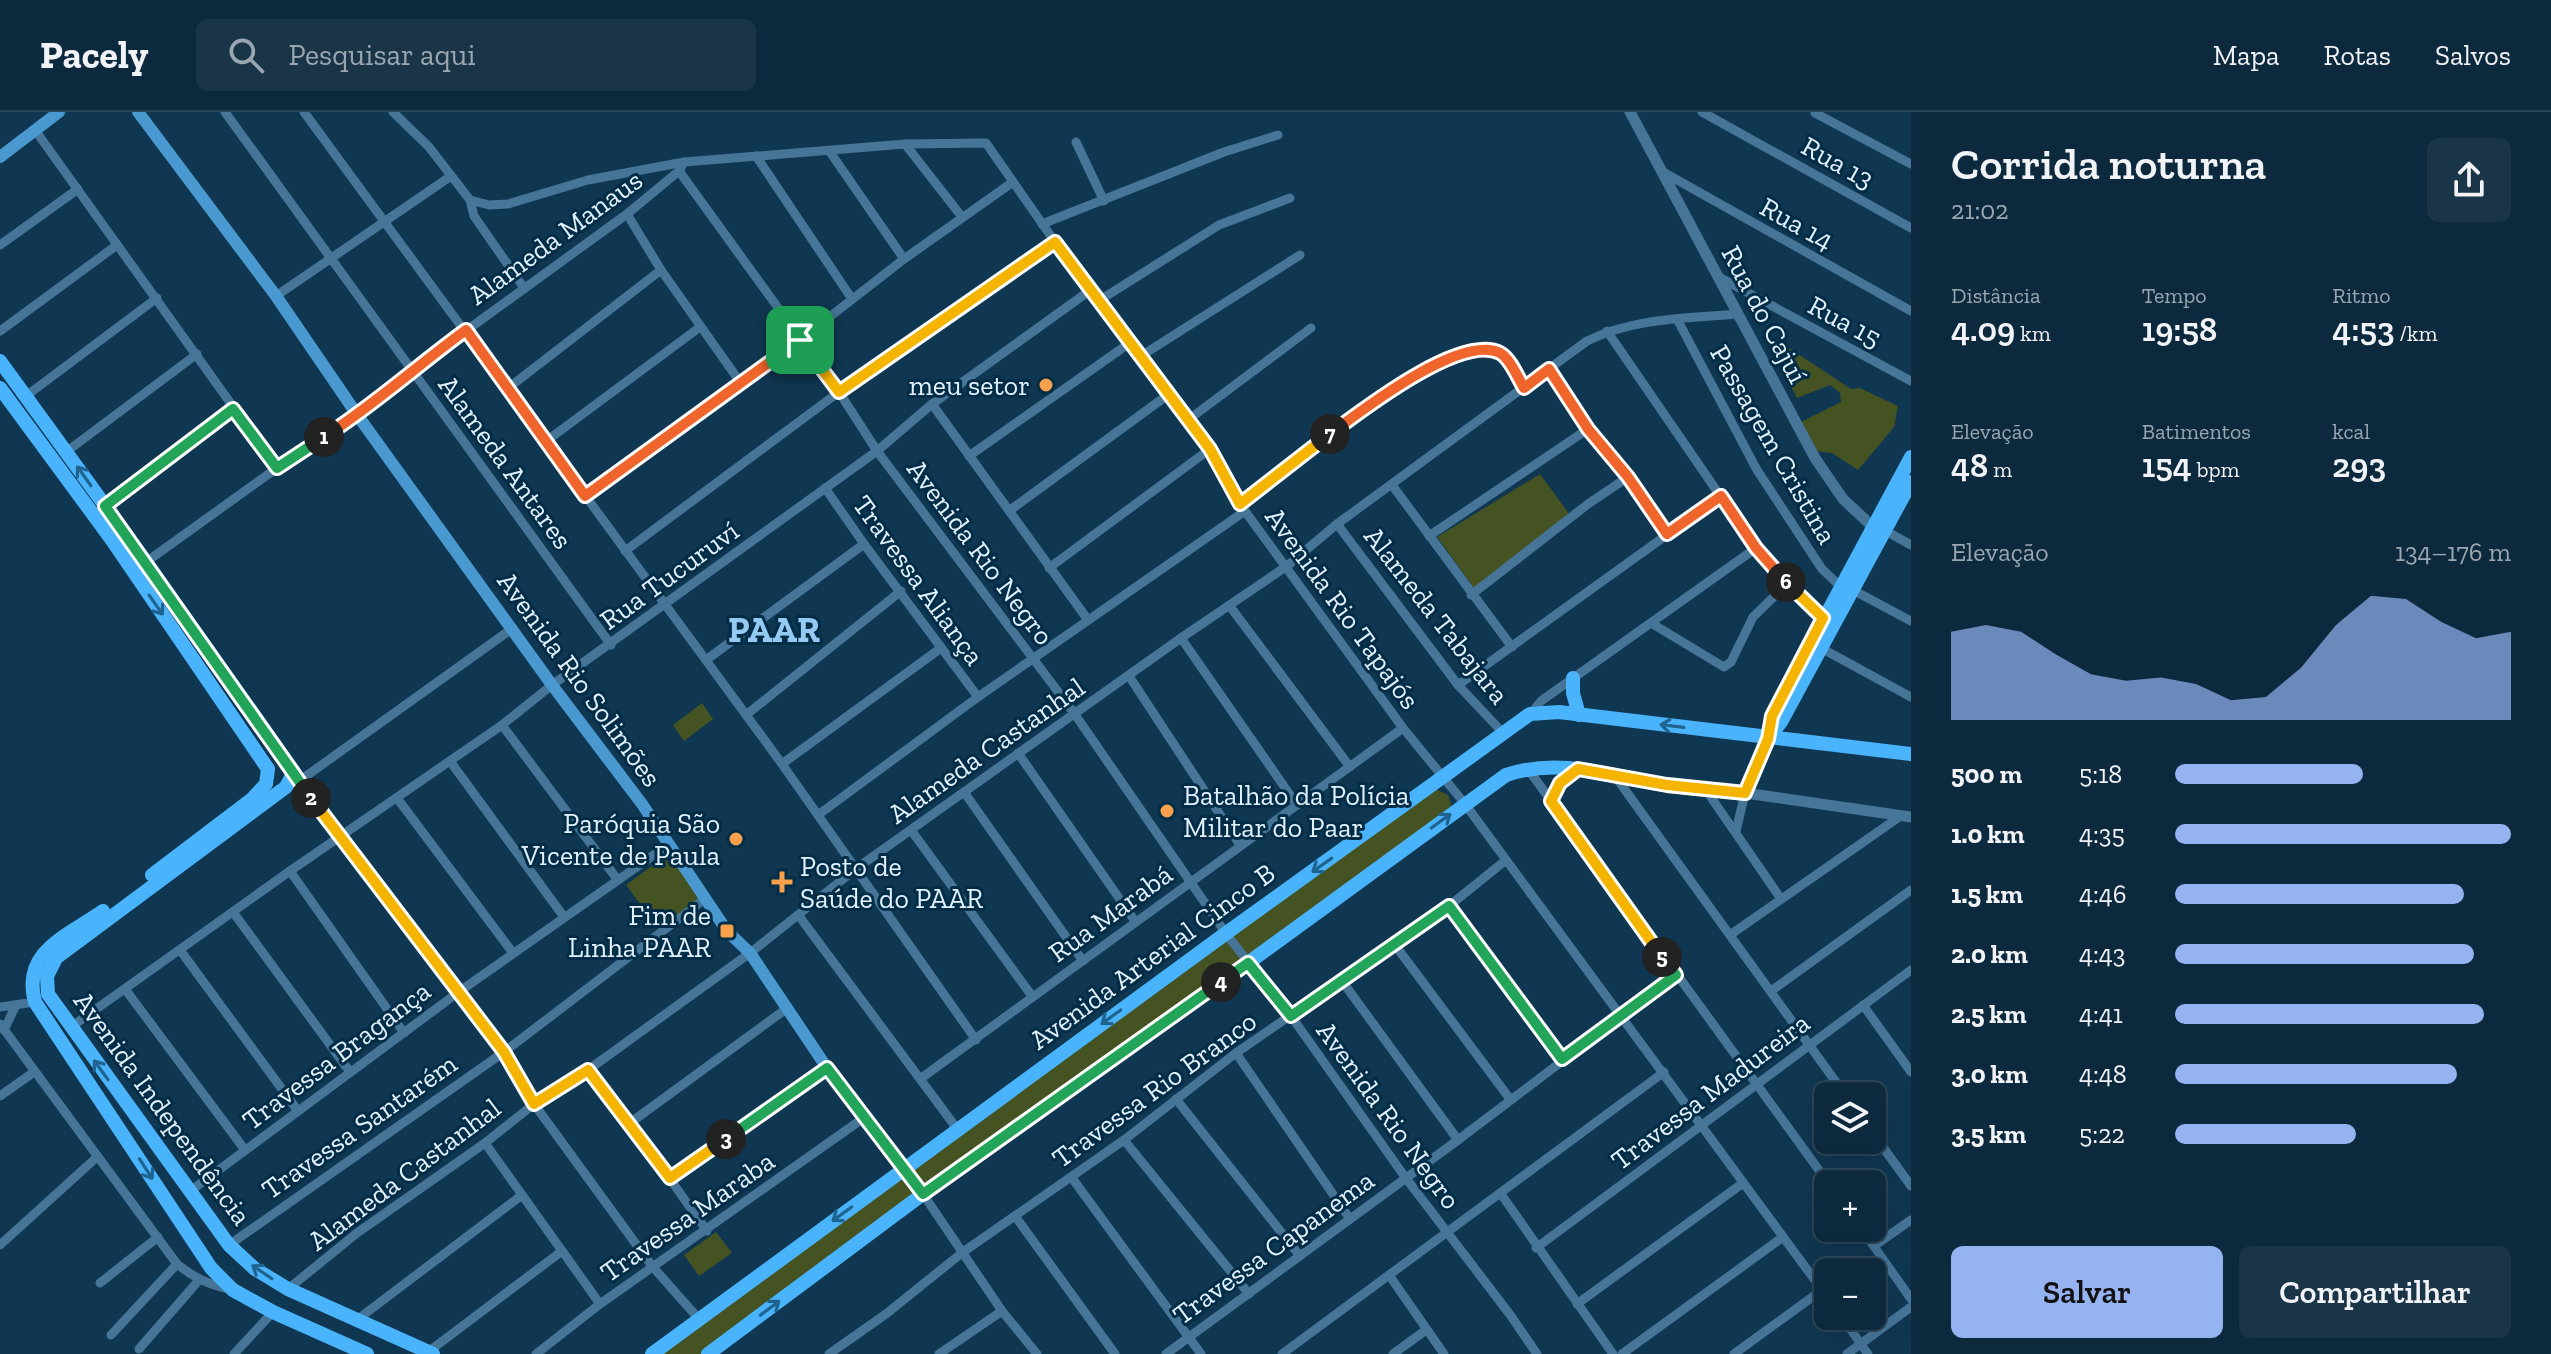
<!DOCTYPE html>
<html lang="pt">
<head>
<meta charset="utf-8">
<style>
  :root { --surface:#0c293d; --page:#1a3548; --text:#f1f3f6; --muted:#9aa6b0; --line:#2c4557; --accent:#95b2f1 }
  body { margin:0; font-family:"Zilla Slab",serif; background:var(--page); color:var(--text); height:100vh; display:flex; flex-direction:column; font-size:30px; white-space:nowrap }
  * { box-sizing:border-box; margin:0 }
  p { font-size:26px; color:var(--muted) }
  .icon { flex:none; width:44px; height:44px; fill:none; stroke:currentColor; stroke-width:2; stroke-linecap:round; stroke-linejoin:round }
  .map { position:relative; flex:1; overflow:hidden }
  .side { display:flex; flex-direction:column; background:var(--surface); width:640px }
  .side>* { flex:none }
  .buttons { position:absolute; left:1814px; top:970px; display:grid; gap:16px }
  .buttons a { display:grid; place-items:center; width:72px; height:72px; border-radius:12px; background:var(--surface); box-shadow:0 8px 32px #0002,0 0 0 2px var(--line); font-size:40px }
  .pin { position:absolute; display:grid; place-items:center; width:68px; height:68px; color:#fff; margin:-34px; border-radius:16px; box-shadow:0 4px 12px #0006 }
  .km { position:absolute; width:40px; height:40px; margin:-20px; border-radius:50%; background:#222; color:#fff; font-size:22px; line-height:40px; text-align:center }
  .round { display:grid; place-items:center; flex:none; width:84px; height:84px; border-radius:12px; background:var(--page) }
  .headline { display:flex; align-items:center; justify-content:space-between; height:136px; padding:0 40px }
  h1 { font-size:44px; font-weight:600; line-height:60px }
  .figures { display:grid; grid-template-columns:repeat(3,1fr); gap:12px; height:136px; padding:8px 40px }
  .figures div { display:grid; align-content:center }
  .figures b { font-size:34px; font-weight:600 }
  .figures small { font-size:22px; font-weight:400 }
  .figures p { font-size:22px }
  .chart { height:224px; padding:16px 40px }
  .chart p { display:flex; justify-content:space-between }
  .chart svg { width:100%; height:144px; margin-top:8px; fill:var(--accent); opacity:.7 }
  .primary-button { display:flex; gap:16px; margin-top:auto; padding:16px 40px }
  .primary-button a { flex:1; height:92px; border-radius:12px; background:var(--accent); color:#111; font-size:32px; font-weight:600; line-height:92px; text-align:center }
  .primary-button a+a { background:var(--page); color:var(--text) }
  ul { padding:0 40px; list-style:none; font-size:26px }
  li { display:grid; grid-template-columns:128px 96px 1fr; align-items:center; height:60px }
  li i { height:20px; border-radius:10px; background:var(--accent) }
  header { display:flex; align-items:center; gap:48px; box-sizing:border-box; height:112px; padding:0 40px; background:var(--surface); border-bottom:2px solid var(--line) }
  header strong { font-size:38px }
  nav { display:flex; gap:44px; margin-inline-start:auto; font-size:28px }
  .search { width:560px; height:72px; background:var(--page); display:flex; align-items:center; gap:20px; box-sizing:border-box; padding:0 28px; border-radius:12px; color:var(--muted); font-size:30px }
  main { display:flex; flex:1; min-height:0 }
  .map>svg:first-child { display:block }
  .green { fill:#455222 }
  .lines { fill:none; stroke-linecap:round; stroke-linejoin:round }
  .minor { stroke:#467598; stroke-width:9 }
  .tertiary { stroke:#467598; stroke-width:11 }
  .secondary { stroke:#4999d0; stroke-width:12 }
  .primary { stroke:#49b4fc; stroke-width:14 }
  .oneway { stroke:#1f638f }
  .split-1-casing { stroke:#fff; stroke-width:16 }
  .split-2-casing { stroke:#fff; stroke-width:16 }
  .split-3-casing { stroke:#fff; stroke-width:16 }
  .split-4-casing { stroke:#fff; stroke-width:16 }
  .split-5-casing { stroke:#fff; stroke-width:16 }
  .split-6-casing { stroke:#fff; stroke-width:16 }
  .split-7-casing { stroke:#fff; stroke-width:16 }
  .split-8-casing { stroke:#fff; stroke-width:16 }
  .split-1 { stroke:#f0652b; stroke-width:10 }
  .split-2 { stroke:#22a559; stroke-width:10 }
  .split-3 { stroke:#f5b400; stroke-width:10 }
  .split-4 { stroke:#22a559; stroke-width:10 }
  .split-5 { stroke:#22a559; stroke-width:10 }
  .split-6 { stroke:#f5b400; stroke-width:10 }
  .split-7 { stroke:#f0652b; stroke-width:10 }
  .split-8 { stroke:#f5b400; stroke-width:10 }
  .poi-dot { fill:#f8a04b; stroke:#032d46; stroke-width:3 }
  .labels { text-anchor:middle; stroke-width:6; stroke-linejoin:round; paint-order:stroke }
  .street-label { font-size:28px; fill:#e2f1fe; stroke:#032d46 }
  .poi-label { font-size:28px; fill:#e2f1fe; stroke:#032d46; text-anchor:end }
  .district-label { font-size:36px; font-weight:bold; fill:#95caf2; stroke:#032d46 }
</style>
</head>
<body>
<header>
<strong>Pacely</strong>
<div class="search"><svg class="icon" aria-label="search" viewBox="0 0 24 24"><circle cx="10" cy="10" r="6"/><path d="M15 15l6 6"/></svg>Pesquisar aqui</div>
<nav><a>Mapa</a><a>Rotas</a><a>Salvos</a></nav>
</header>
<main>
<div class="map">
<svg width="1911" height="1242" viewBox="0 0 1911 1242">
  <rect width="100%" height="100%" fill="#103751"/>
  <g class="green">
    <polygon points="1783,232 1851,277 1860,276 1898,294 1894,315 1858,358 1832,341 1815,339 1801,310 1841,290 1840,281 1830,273 1797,286 1774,241"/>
    <polygon points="1540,362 1570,403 1474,476 1437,425"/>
    <polygon points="702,591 713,607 684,629 673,613"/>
    <polygon points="1431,675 1448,683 1451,691 1449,703 706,1242 655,1242"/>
    <polygon points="668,742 702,788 659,818 626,773"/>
    <polygon points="716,1120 732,1141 699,1164 684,1143"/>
  </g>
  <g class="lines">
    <g class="minor">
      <polyline points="225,0 611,533"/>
      <polyline points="304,0 782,652 976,928"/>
      <polyline points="393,0 429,35 470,88 489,93 508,92 588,68 684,50 905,32 986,31 1055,130 1210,337 1245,399 1403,616 1465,692 1828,1186"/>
      <polyline points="1702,0 1911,116"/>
      <polyline points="1815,1 1911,52"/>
      <polyline points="35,18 277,356"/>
      <polyline points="1076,30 1104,89"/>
      <polyline points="905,32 962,105"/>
      <polyline points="830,40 904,147"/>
      <polyline points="756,44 852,187"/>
      <polyline points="684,50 679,59 839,280 877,339 1074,601 1227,823 1291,904 1405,1065 1511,1204 1537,1242"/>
      <polyline points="1663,60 1911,199"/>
      <polyline points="470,88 474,104 524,176"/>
      <polyline points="627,102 661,158 740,270"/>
      <polyline points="1042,112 1224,40 1278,23"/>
      <polyline points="0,133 78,77"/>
      <polyline points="1717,164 1911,269"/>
      <polyline points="276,184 451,64"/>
      <polyline points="1100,188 1219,113 1290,86"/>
      <polyline points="1677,207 1757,358 1822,457 1840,474"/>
      <polyline points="0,219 117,133"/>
      <polyline points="1607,219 1756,436 1787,472 1823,506"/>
      <polyline points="1141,244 1300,143"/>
      <polyline points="1549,257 1588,317 1628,365 1667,422"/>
      <polyline points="507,277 661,158"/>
      <polyline points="26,284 157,186"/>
      <polyline points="932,292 1088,508"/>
      <polyline points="1188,308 1311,216"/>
      <polyline points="545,330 700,215"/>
      <polyline points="66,340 197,242"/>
      <polyline points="969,344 1131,230"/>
      <polyline points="1392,373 1512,535"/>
      <polyline points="825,376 864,432 978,585"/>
      <polyline points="585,384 800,228 904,147 1013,70"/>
      <polyline points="1240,392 1369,293 1437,251 1470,240 1487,238 1504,242 1524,276"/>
      <polyline points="105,394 233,297"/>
      <polyline points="1009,399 1169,282"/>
      <polyline points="1337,412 1458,573 1504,622"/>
      <polyline points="1884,418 1911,433"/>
      <polyline points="1429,424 1588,317"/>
      <polyline points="625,439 839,280 1055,130"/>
      <polyline points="146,450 277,356 358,304 412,258 627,102 679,59"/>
      <polyline points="1049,456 1210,337"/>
      <polyline points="1851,477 1911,509"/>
      <polyline points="1471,483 1588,392 1628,365"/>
      <polyline points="1229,493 1350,655"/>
      <polyline points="1651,511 1724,555 1731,550 1753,505 1787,472"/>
      <polyline points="1181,526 1297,693"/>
      <polyline points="1821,536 1911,585"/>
      <polyline points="706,548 864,432"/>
      <polyline points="1129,564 1240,733"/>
      <polyline points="1458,573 1721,384"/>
      <polyline points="1531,602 1541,589 1756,436"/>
      <polyline points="746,603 901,479"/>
      <polyline points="502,613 617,767"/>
      <polyline points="1018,641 1135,809"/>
      <polyline points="450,649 564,805"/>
      <polyline points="782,652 941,536"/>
      <polyline points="1528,657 1829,1072"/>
      <polyline points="294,660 340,726 504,940 534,992 652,1154 698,1206"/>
      <polyline points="1615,664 1846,984"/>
      <polyline points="295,672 513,516"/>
      <polyline points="1706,678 1781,787"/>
      <polyline points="964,680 1083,849"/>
      <polyline points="397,686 513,841"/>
      <polyline points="1551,689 1560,671 1578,657"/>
      <polyline points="818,703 978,585 1245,399"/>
      <polyline points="911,718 1032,884"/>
      <polyline points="1736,719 1745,681"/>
      <polyline points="290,759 404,921"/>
      <polyline points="1449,794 1562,947"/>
      <polyline points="233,800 350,960"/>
      <polyline points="799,804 958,1018"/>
      <polyline points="1730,823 1902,703"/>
      <polyline points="1395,833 1510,987"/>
      <polyline points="180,838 298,999"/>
      <polyline points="1342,869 1458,1028"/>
      <polyline points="125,877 245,1038"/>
      <polyline points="1771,879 1911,778"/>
      <polyline points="1863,893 1911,960"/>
      <polyline points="0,895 35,890"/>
      <path d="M0 912 177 1152C194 1166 208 1172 229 1177"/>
      <polyline points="71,915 290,759 502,613 552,573 877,339 932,292 1092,177"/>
      <polyline points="4,918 16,893"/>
      <polyline points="1236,941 1350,1107"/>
      <polyline points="588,958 630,1011 707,1119"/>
      <polyline points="920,967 1403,616"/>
      <polyline points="0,984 34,960"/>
      <polyline points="1176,987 1300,1144"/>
      <polyline points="630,1011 786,897"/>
      <polyline points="1872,1020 1911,1074"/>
      <polyline points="1124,1028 1249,1182"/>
      <polyline points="485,1031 600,1192"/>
      <polyline points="670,1066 827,956"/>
      <polyline points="1072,1066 1201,1242"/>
      <polyline points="189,1080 460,879 668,733"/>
      <polyline points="923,1082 1002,1199 1037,1242"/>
      <polyline points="1501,1082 1613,1242"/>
      <polyline points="1015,1104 1115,1242"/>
      <polyline points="1861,1116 1911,1187"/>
      <polyline points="0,1133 97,1045"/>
      <polyline points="229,1133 504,940 706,786"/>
      <polyline points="1874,1134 1911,1108"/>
      <polyline points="1536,1136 1911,858"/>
      <polyline points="1389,1163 1444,1242"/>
      <polyline points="100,1171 158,1125"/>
      <path d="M288 1177 357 1121 485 1031 534 992 588 958 750 841 857 756 1181 526 1287 454 1337 412 1587 229C1633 206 1687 206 1738 202"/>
      <polyline points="1577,1192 1743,1071"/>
      <polyline points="1841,1204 1868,1242"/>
      <polyline points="358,1207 522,1083"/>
      <polyline points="111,1223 177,1152"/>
      <polyline points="139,1237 199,1168"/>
      <polyline points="428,1240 562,1139"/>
      <polyline points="234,1242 273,1200"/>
      <polyline points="536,1242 600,1192 865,1005"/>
      <polyline points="829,1242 886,1202 963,1140 1124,1028 1236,941 1449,794 1506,748"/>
      <polyline points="939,1242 1002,1199"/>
      <polyline points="1166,1242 1458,1028 1676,863"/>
      <polyline points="1282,1242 1664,960"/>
      <polyline points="1393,1242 1426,1218"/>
      <polyline points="1622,1242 1783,1125"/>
      <polyline points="1734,1242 1822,1178"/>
      <polyline points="1847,1242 1911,1195"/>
    </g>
    <g class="tertiary">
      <polyline points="1630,0 1815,346 1843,387 1873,415"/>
      <polyline points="1745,681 1911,705"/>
    </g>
    <g class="secondary">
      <polyline points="138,0 276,184 358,304 552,573 642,692 727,819 750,841 827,956 923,1082"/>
      <polyline points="0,45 59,0"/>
    </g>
    <g class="primary">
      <polyline points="0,249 146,450 294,660 286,675 56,846 47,864 48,882 229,1133 255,1157 288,1177 433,1242"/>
      <polyline points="0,276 112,428 268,657 266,672 252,687 152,763"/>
      <polyline points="1573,566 1573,581 1579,603"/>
      <polyline points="1770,623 1781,610 1911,370"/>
      <path d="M103 799C67 824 21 840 35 890L211 1156 233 1178 273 1200 367 1242"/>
      <polyline points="652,1242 1225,822 1530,602 1559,600 1911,642"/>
      <path d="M708 1242 923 1082 1248 851 1506 663C1559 645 1611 664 1665 673 1691 677 1718 679 1745 681L1768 627 1772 604 1911 345"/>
    </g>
  </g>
  <defs><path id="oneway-shaft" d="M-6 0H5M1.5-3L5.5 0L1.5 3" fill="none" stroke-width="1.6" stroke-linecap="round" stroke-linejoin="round" transform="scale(2)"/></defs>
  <g class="oneway">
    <use href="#oneway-shaft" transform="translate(84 364) rotate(-126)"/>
    <use href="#oneway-shaft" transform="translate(156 493) rotate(55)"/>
    <use href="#oneway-shaft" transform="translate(1672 614) rotate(-173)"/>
    <use href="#oneway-shaft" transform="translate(1441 709) rotate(-36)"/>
    <use href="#oneway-shaft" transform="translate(1322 753) rotate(145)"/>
    <use href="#oneway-shaft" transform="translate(1111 905) rotate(144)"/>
    <use href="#oneway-shaft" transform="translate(101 958) rotate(-126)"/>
    <use href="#oneway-shaft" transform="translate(146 1057) rotate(57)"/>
    <use href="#oneway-shaft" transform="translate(842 1102) rotate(144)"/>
    <use href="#oneway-shaft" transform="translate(262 1160) rotate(-146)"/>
    <use href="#oneway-shaft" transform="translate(770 1196) rotate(-37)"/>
  </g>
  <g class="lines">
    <g class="split-1-casing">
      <path id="split-1" d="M324 325C374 293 418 253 466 218L585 384 800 228"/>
    </g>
    <g class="split-2-casing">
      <polyline id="split-2" points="311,686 105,394 233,297 277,356 324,325"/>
    </g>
    <g class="split-3-casing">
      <polyline id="split-3" points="311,686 504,940 534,992 588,958 670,1066 726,1027"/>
    </g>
    <g class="split-4-casing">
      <polyline id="split-4" points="726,1027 827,956 923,1082 1221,870"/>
    </g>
    <g class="split-5-casing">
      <polyline id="split-5" points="1221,870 1248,851 1291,904 1449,794 1562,947 1676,863 1662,845"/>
    </g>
    <g class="split-6-casing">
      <polyline id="split-6" points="1662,845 1551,689 1560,671 1578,657 1667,673 1745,681 1768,627 1772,604 1823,506 1786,470"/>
    </g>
    <g class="split-7-casing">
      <path id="split-7" d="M1330 322C1361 299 1461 221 1500 241 1510 246 1518 266 1524 276L1549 257 1588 317 1628 365 1667 422 1721 384 1756 436 1786 470"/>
    </g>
    <g class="split-8-casing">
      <polyline id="split-8" points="800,228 839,280 1055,130 1210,337 1240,392 1330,322"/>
    </g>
    <use href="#split-1" class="split-1"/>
    <use href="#split-2" class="split-2"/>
    <use href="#split-3" class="split-3"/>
    <use href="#split-4" class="split-4"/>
    <use href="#split-5" class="split-5"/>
    <use href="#split-6" class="split-6"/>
    <use href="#split-7" class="split-7"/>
    <use href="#split-8" class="split-8"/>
  </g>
  <g class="poi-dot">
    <circle cx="1046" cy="273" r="8"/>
    <circle cx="1167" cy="699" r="8"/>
    <circle cx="736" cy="727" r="8"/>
    <path d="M778 758h8v8h8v8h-8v8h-8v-8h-8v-8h8z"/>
    <rect x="719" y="811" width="16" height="16" rx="4"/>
  </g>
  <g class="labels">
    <g class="street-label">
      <text transform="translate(1838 50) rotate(29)" y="10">Rua 13</text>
      <text transform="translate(1797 111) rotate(29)" y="10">Rua 14</text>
      <text transform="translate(555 125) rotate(-36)" y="10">Alameda Manaus</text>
      <text transform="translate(1765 202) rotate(62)" y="10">Rua do Cajuí</text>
      <text transform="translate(1845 209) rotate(28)" y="10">Rua 15</text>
      <text transform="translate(1774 332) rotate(60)" y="10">Passagem Cristina</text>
      <text transform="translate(506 350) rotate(54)" y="10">Alameda Antares</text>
      <text transform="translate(981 440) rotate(53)" y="10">Avenida Rio Negro</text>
      <text transform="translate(669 463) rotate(-36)" y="10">Rua Tucuruví</text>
      <text transform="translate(919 468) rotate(54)" y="10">Travessa Aliança</text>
      <text transform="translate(1343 496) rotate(54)" y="10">Avenida Rio Tapajós</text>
      <text transform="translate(1437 503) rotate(52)" y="10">Alameda Tabajara</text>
      <text transform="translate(580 567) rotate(54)" y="10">Avenida Rio Solimões</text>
      <text transform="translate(986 638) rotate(-35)" y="10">Alameda Castanhal</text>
      <text transform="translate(1110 801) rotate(-36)" y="10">Rua Marabá</text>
      <text transform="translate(1152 844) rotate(-36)" y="10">Avenida Arterial Cinco B</text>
      <text transform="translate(336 943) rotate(-37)" y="10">Travessa Bragança</text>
      <text transform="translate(1154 977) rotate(-36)" y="10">Travessa Rio Branco</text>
      <text transform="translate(1710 979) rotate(-37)" y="10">Travessa Madureira</text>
      <text transform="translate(163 996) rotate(54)" y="10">Avenida Independência</text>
      <text transform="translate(1389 1003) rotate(54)" y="10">Avenida Rio Negro</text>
      <text transform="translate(359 1014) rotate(-35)" y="10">Travessa Santarém</text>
      <text transform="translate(404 1062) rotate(-37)" y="10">Alameda Castanhal</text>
      <text transform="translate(687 1104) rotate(-35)" y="10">Travessa Maraba</text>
      <text transform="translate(1273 1135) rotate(-36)" y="10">Travessa Capanema</text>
    </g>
    <g class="poi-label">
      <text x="1030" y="283">meu setor</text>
      <text x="1183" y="693" text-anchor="start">Batalhão da Polícia<tspan x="1183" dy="32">Militar do Paar</tspan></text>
      <text x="720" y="721">Paróquia São<tspan x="720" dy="32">Vicente de Paula</tspan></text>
      <text x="800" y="764" text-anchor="start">Posto de<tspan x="800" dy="32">Saúde do PAAR</tspan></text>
      <text x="711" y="813">Fim de<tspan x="711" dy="32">Linha PAAR</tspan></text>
    </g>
    <g class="district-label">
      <text x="774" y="530">PAAR</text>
    </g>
  </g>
</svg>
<div class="buttons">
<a><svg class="icon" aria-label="layers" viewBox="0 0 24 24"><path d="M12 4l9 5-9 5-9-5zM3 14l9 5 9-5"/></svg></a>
<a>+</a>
<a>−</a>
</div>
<div class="pin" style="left:800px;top:228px;background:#1e9e55"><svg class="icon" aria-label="arrive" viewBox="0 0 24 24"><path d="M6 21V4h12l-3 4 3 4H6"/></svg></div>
<b class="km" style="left:324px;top:325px">1</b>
<b class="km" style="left:311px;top:686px">2</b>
<b class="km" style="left:726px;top:1027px">3</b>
<b class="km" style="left:1221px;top:870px">4</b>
<b class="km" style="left:1662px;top:845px">5</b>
<b class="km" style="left:1786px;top:470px">6</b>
<b class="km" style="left:1330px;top:322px">7</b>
</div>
<section class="side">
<div class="headline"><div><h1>Corrida noturna</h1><p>21:02</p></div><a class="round"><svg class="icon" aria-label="share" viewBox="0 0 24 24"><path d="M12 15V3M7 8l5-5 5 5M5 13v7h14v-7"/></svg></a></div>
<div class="figures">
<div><p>Distância</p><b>4.09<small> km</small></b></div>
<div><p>Tempo</p><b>19:58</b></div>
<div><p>Ritmo</p><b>4:53<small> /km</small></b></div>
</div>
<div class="figures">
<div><p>Elevação</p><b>48<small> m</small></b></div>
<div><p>Batimentos</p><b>154<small> bpm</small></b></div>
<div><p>kcal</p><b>293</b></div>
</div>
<div class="chart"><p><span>Elevação</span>134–176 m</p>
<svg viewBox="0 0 160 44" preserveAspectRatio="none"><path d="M0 44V17L10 15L20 17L30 24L40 30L50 32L60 31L70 33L80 38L90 37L100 28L110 15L120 6L130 7L140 14L150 19L160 17V44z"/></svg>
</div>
<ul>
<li><b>500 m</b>5:18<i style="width:56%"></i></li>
<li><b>1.0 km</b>4:35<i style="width:100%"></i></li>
<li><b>1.5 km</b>4:46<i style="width:86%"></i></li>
<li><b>2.0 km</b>4:43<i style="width:89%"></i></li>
<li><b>2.5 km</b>4:41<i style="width:92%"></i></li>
<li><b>3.0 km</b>4:48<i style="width:84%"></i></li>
<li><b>3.5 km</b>5:22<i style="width:54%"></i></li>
</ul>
<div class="primary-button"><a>Salvar</a><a>Compartilhar</a></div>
</section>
</main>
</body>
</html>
